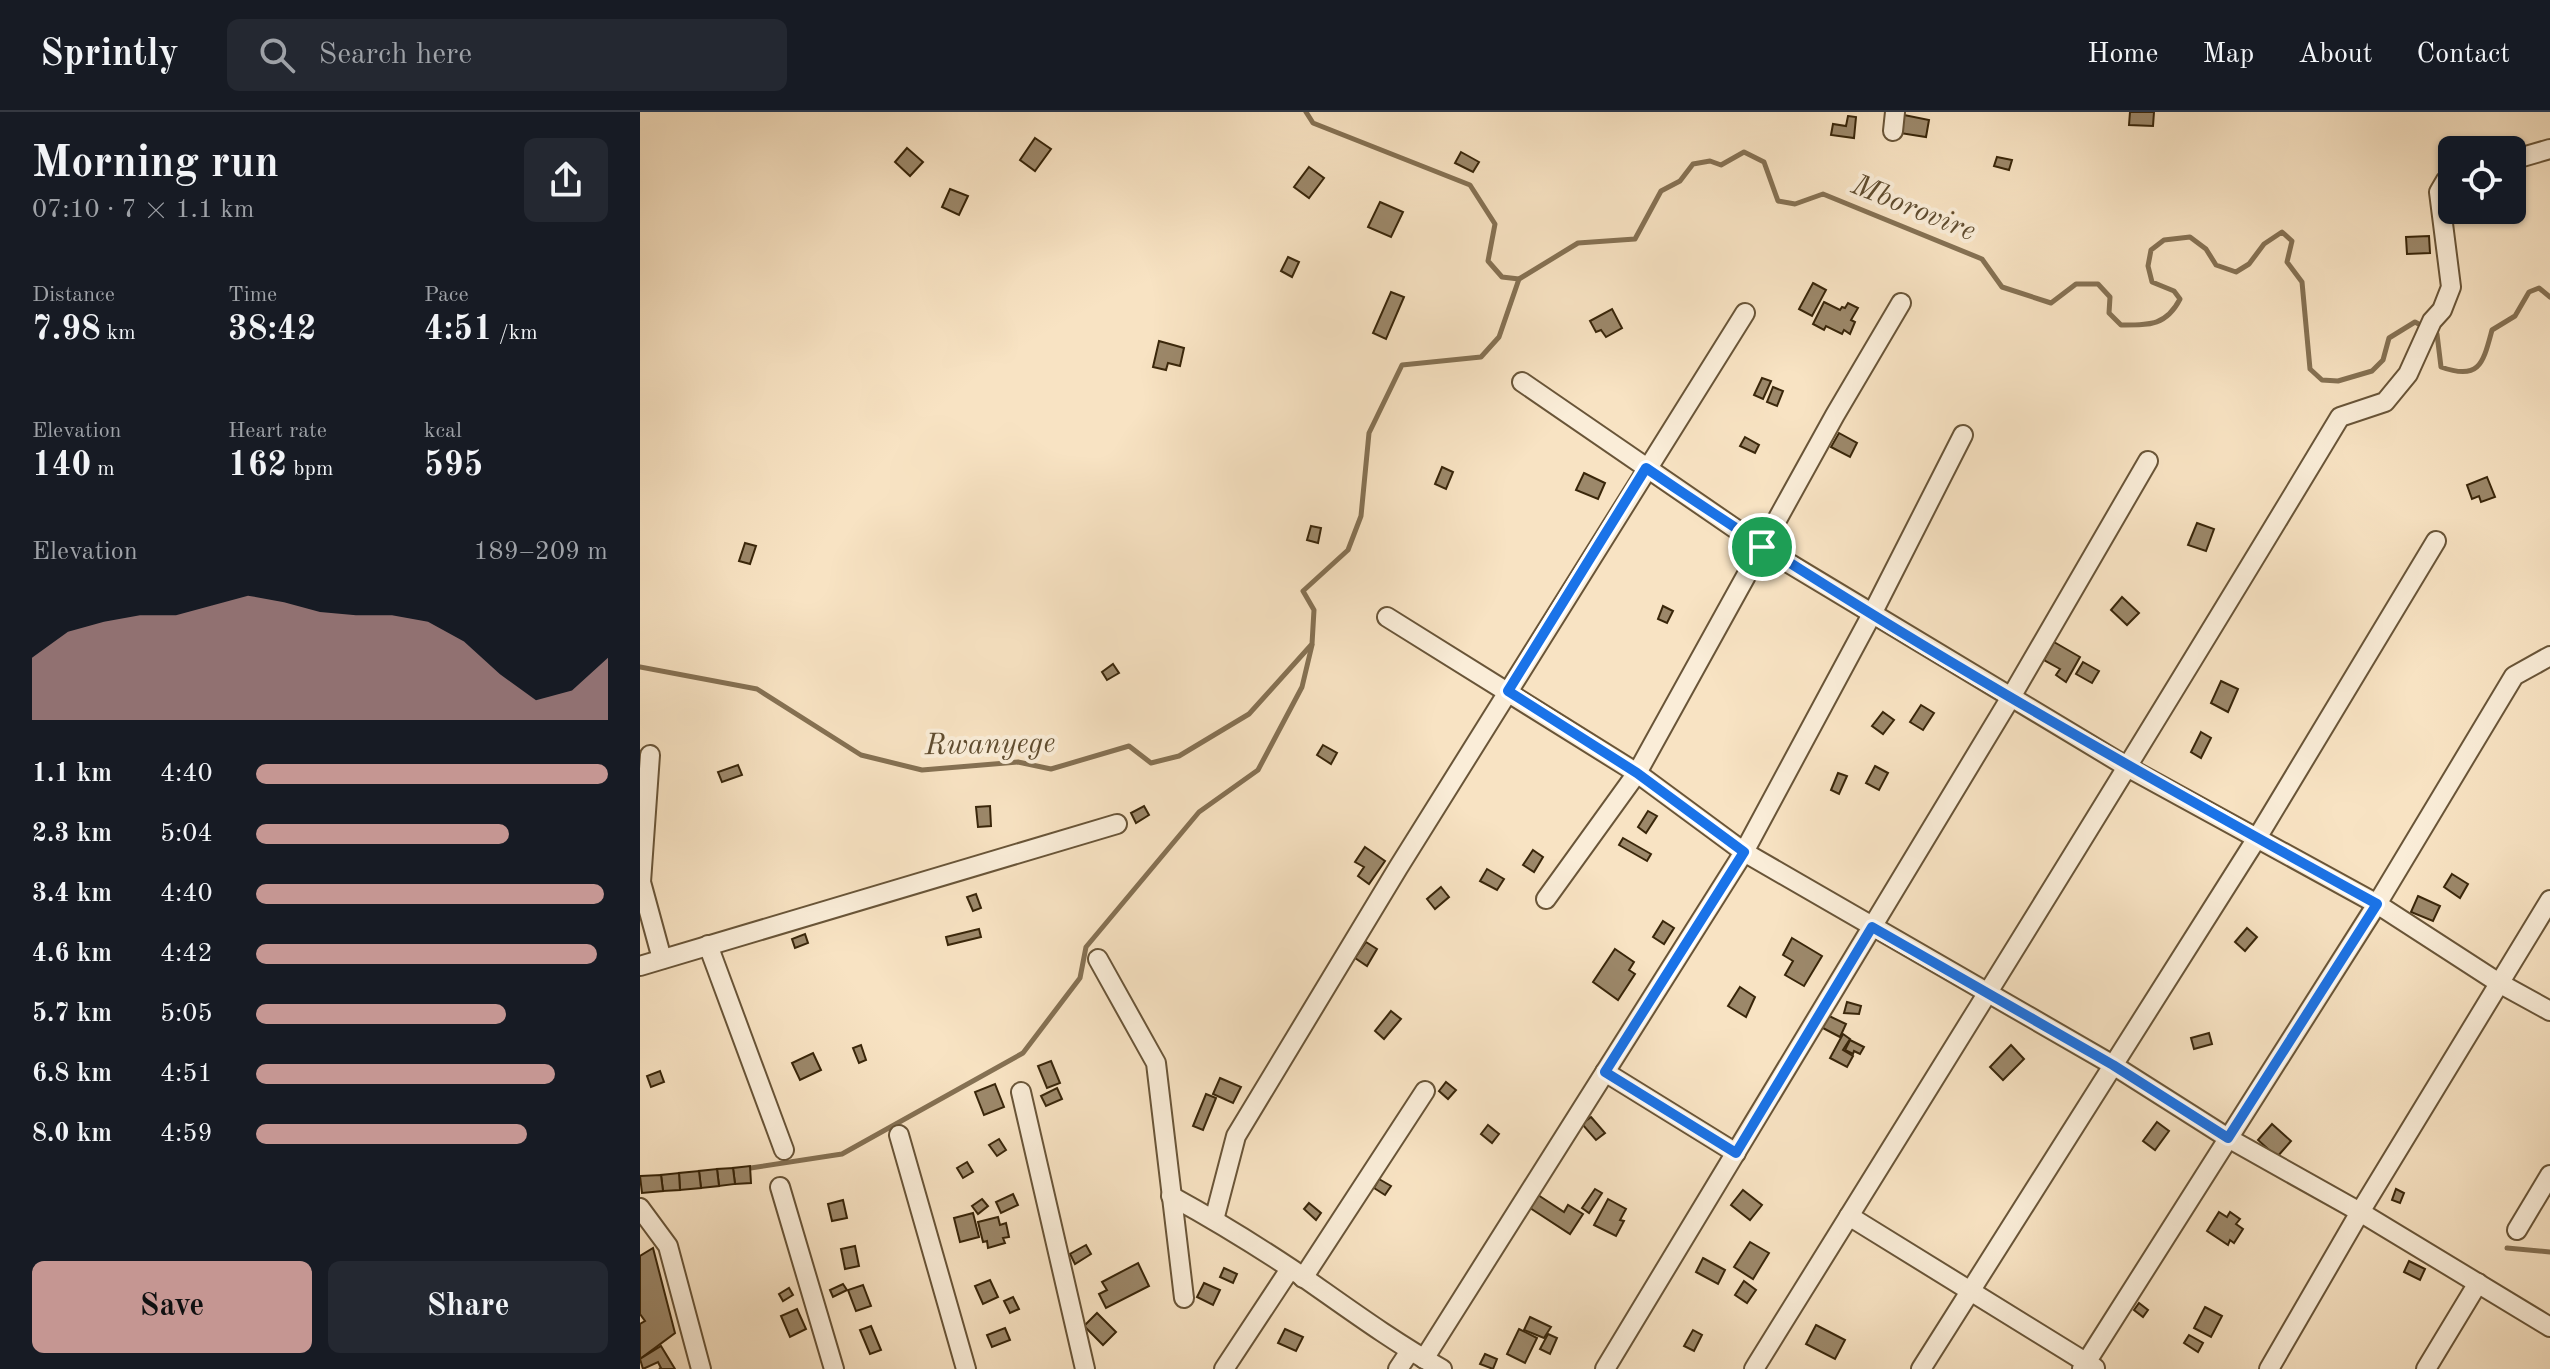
<!DOCTYPE html>
<html lang="en">
<head>
<meta charset="utf-8">
<style>
  :root { --surface:#171b24; --page:#242831; --text:#f1f3f6; --muted:#9ea1a6; --line:#363941; --accent:#c59692 }
  body { margin:0; font-family:"Old Standard TT",serif; background:var(--page); color:var(--text); height:100vh; display:flex; flex-direction:column; font-size:30px; white-space:nowrap }
  * { box-sizing:border-box; margin:0 }
  p { font-size:26px; color:var(--muted) }
  .icon { flex:none; width:44px; height:44px; fill:none; stroke:currentColor; stroke-width:2; stroke-linecap:round; stroke-linejoin:round }
  .map { position:relative; flex:1; overflow:hidden }
  .details { display:flex; flex-direction:column; background:var(--surface); width:640px }
  .details>* { flex:none }
  .buttons { position:absolute; left:1798px; top:24px; display:grid; gap:16px }
  .buttons a { display:grid; place-items:center; width:88px; height:88px; border-radius:12px; background:var(--surface); box-shadow:0 2px 6px #0004; font-size:40px }
  .pin { position:absolute; display:grid; place-items:center; width:68px; height:68px; color:#fff; margin:-34px; border:4px solid #fff; border-radius:50%; box-shadow:0 2px 8px #0007 }
  .round { display:grid; place-items:center; flex:none; width:84px; height:84px; border-radius:12px; background:var(--page) }
  .summary { display:flex; align-items:center; justify-content:space-between; height:136px; padding:0 32px }
  h1 { font-size:44px; font-weight:700; line-height:60px }
  .stats { display:grid; grid-template-columns:repeat(3,1fr); gap:12px; height:136px; padding:8px 32px }
  .stats div { display:grid; align-content:center }
  .stats b { font-size:34px; font-weight:700 }
  .stats small { font-size:22px; font-weight:400 }
  .stats p { font-size:22px }
  .chart { height:224px; padding:16px 32px }
  .chart p { display:flex; justify-content:space-between }
  .chart svg { width:100%; height:144px; margin-top:8px; fill:var(--accent); opacity:.7 }
  .primary-button { display:flex; gap:16px; margin-top:auto; padding:16px 32px }
  .primary-button a { flex:1; height:92px; border-radius:12px; background:var(--accent); color:#111; font-size:32px; font-weight:700; line-height:92px; text-align:center }
  .primary-button a+a { background:var(--page); color:var(--text) }
  ul { padding:0 32px; list-style:none; font-size:26px }
  li { display:grid; grid-template-columns:128px 96px 1fr; align-items:center; height:60px }
  li i { height:20px; border-radius:10px; background:var(--accent) }
  header { display:flex; align-items:center; gap:48px; box-sizing:border-box; height:112px; padding:0 40px; background:var(--surface); border-bottom:2px solid var(--line) }
  header strong { font-size:38px }
  nav { display:flex; gap:44px; margin-inline-start:auto; font-size:28px }
  .search { width:560px; height:72px; background:var(--page); display:flex; align-items:center; gap:20px; box-sizing:border-box; padding:0 28px; border-radius:12px; color:var(--muted); font-size:30px }
  main { display:flex; flex:1; min-height:0 }
  .map>svg:first-child { display:block }
  .lines { fill:none; stroke-linecap:round; stroke-linejoin:round }
  .stream { stroke:#857153; stroke-width:5 }
  .building { fill:#9c886a; stroke:#39260a; stroke-width:2 }
  .minor-casing { stroke:#695538; stroke-width:22 }
  .minor { stroke:#faedd8; stroke-width:18 }
  .route-casing { stroke:#fff; stroke-width:16 }
  .route { stroke:#1a73e8; stroke-width:10 }
  .labels { text-anchor:middle; stroke-width:8; stroke-linejoin:round; paint-order:stroke }
  .water-label { font-size:30px; font-style:italic; fill:#5f4c2f; stroke:#faedd8 }
</style>
</head>
<body>
<header>
<strong>Sprintly</strong>
<div class="search"><svg class="icon" aria-label="search" viewBox="0 0 24 24"><circle cx="10" cy="10" r="6"/><path d="M15 15l6 6"/></svg>Search here</div>
<nav><a>Home</a><a>Map</a><a>About</a><a>Contact</a></nav>
</header>
<main>
<section class="details">
<div class="summary"><div><h1>Morning run</h1><p>07:10 · 7 × 1.1 km</p></div><a class="round"><svg class="icon" aria-label="share" viewBox="0 0 24 24"><path d="M12 15V3M7 8l5-5 5 5M5 13v7h14v-7"/></svg></a></div>
<div class="stats">
<div><p>Distance</p><b>7.98<small> km</small></b></div>
<div><p>Time</p><b>38:42</b></div>
<div><p>Pace</p><b>4:51<small> /km</small></b></div>
</div>
<div class="stats">
<div><p>Elevation</p><b>140<small> m</small></b></div>
<div><p>Heart rate</p><b>162<small> bpm</small></b></div>
<div><p>kcal</p><b>595</b></div>
</div>
<div class="chart"><p><span>Elevation</span>189–209 m</p>
<svg viewBox="0 0 160 44" preserveAspectRatio="none"><path d="M0 44V25L10 17L20 14L30 12L40 12L50 9L60 6L70 8L80 11L90 12L100 12L110 14L120 20L130 30L140 38L150 35L160 25V44z"/></svg>
</div>
<ul>
<li><b>1.1 km</b>4:40<i style="width:100%"></i></li>
<li><b>2.3 km</b>5:04<i style="width:72%"></i></li>
<li><b>3.4 km</b>4:40<i style="width:99%"></i></li>
<li><b>4.6 km</b>4:42<i style="width:97%"></i></li>
<li><b>5.7 km</b>5:05<i style="width:71%"></i></li>
<li><b>6.8 km</b>4:51<i style="width:85%"></i></li>
<li><b>8.0 km</b>4:59<i style="width:77%"></i></li>
</ul>
<div class="primary-button"><a>Save</a><a>Share</a></div>
</section>
<div class="map">
<svg width="1910" height="1257" viewBox="0 0 1910 1257">
  <rect width="100%" height="100%" fill="#f8e3c3"/>
  <filter id="stains"><feTurbulence type="fractalNoise" baseFrequency=".0025" numOctaves="4"/><feColorMatrix values="0 0 0 0 .2 0 0 0 0 .09 0 0 0 0 .02 0 0 0 .5 -.17"/></filter>
  <radialGradient id="worn" r=".72"><stop offset=".6" stop-color="#630" stop-opacity="0"/><stop offset="1" stop-color="#630" stop-opacity=".3"/></radialGradient>
  <g class="lines">
    <g class="stream">
      <path d="M666 0 673 11 830 73 855 112 848 149 862 165 879 167 938 131 995 127 1021 79 1040 69 1053 52 1070 49 1081 53 1104 40 1124 50 1138 89 1155 92 1183 82 1342 147 1362 175 1411 191 1436 172H1458L1470 185 1469 201 1481 213C1509 213 1526 214 1540 187L1534 179 1512 170 1508 154 1511 138 1524 128 1550 125 1566 137 1576 153 1596 160 1609 152 1624 132 1642 120 1652 129 1647 150 1662 170 1670 257 1682 268 1698 269 1732 259 1743 248 1749 226 1775 210 1797 222 1801 255C1840 269 1843 251 1852 218L1875 204 1889 180 1899 176 1910 185"/>
      <polyline points="0,555 117,577 221,643 282,658 378,650 411,657 489,634 511,651 539,644 609,602 672,532 674,498 663,479 708,438 721,404 729,321 762,253 841,245 859,225 879,167"/>
      <polyline points="104,1057 202,1042 383,941 440,866 446,835 559,700 618,658 662,575 672,533"/>
      <polyline points="1867,1136 1910,1140"/>
    </g>
  </g>
  <g class="building">
    <polygon points="1490,0 1514,0 1513,14 1489,13"/>
    <polygon points="1264,3 1289,8 1286,25 1260,21"/>
    <polygon points="1208,4 1216,5 1214,26 1191,23 1193,12 1206,14"/>
    <polygon points="395,26 411,37 395,59 380,48"/>
    <polygon points="267,36 283,50 270,64 255,50"/>
    <polygon points="821,40 839,50 833,60 815,51"/>
    <polygon points="1357,45 1372,48 1369,58 1354,54"/>
    <polygon points="669,55 684,66 669,86 654,75"/>
    <polygon points="310,77 328,84 319,103 302,95"/>
    <polygon points="740,90 763,100 751,125 728,115"/>
    <polygon points="1789,124 1790,141 1767,142 1766,125"/>
    <polygon points="648,145 659,150 652,165 641,159"/>
    <polygon points="1173,171 1186,178 1172,204 1159,197"/>
    <polygon points="751,180 764,185 746,227 733,221"/>
    <polygon points="1184,190 1200,198 1202,195 1205,196 1208,191 1218,196 1211,208 1215,210 1210,222 1204,218 1202,222 1186,214 1184,218 1173,212"/>
    <polygon points="972,197 982,216 966,225 961,218 956,220 950,209"/>
    <polygon points="519,229 544,236 540,254 528,251 526,258 513,255"/>
    <polygon points="1122,266 1131,269 1123,287 1114,283"/>
    <polygon points="1133,275 1143,279 1137,294 1127,290"/>
    <polygon points="1199,321 1217,331 1210,345 1191,335"/>
    <polygon points="1105,325 1119,333 1115,341 1100,334"/>
    <polygon points="802,355 813,360 806,377 795,372"/>
    <polygon points="944,361 965,371 958,387 936,378"/>
    <polygon points="1847,365 1855,385 1841,390 1839,384 1832,387 1827,373"/>
    <polygon points="1557,411 1574,417 1566,439 1548,433"/>
    <polygon points="671,414 681,416 678,431 667,428"/>
    <polygon points="105,431 116,434 110,452 99,449"/>
    <polygon points="1482,485 1499,501 1487,513 1471,498"/>
    <polygon points="1023,494 1033,499 1027,511 1018,507"/>
    <polygon points="1414,530 1440,545 1426,570 1416,563 1420,557 1404,548"/>
    <polygon points="1443,550 1459,559 1452,571 1436,562"/>
    <polygon points="473,552 479,561 467,568 462,560"/>
    <polygon points="1581,569 1598,577 1588,600 1571,591"/>
    <polygon points="1281,593 1294,601 1283,618 1270,610"/>
    <polygon points="1243,600 1254,608 1243,622 1232,614"/>
    <polygon points="1561,620 1571,626 1561,646 1551,640"/>
    <polygon points="683,633 697,641 691,652 677,643"/>
    <polygon points="98,653 102,663 82,670 78,660"/>
    <polygon points="1235,654 1248,661 1239,678 1226,671"/>
    <polygon points="1198,661 1207,664 1199,682 1191,678"/>
    <polygon points="350,694 351,714 338,715 336,695"/>
    <polygon points="504,694 509,703 496,711 491,701"/>
    <polygon points="1008,699 1017,704 1006,721 998,715"/>
    <polygon points="983,726 1011,742 1007,749 979,733"/>
    <polygon points="725,735 745,749 729,772 718,764 724,755 715,750"/>
    <polygon points="893,738 903,745 894,760 883,753"/>
    <polygon points="847,757 864,767 857,778 840,769"/>
    <polygon points="1812,762 1828,772 1820,786 1804,775"/>
    <polygon points="801,775 809,785 795,797 787,787"/>
    <polygon points="336,782 341,796 333,799 327,785"/>
    <polygon points="1778,784 1800,794 1793,809 1771,800"/>
    <polygon points="1023,809 1034,816 1024,832 1013,825"/>
    <polygon points="1607,816 1617,825 1605,839 1595,830"/>
    <polygon points="339,817 341,825 308,833 306,825"/>
    <polygon points="165,822 168,831 155,836 152,827"/>
    <polygon points="1152,826 1182,844 1164,874 1145,863 1153,849 1143,843"/>
    <polygon points="726,830 737,837 727,854 715,846"/>
    <polygon points="975,837 994,850 989,858 995,862 978,888 953,870"/>
    <polygon points="1100,875 1115,885 1106,905 1088,894"/>
    <polygon points="1207,890 1221,894 1219,902 1204,901"/>
    <polygon points="751,899 761,907 744,927 735,919"/>
    <polygon points="1187,903 1206,912 1200,925 1181,915"/>
    <polygon points="1569,921 1572,932 1554,937 1551,926"/>
    <polygon points="1203,922 1210,927 1203,938 1213,944 1207,955 1190,946"/>
    <polygon points="1210,928 1224,935 1220,942 1214,939 1213,942 1205,938"/>
    <polygon points="221,933 226,948 219,951 213,936"/>
    <polygon points="1371,933 1384,947 1363,968 1350,955"/>
    <polygon points="173,941 181,958 160,968 152,951"/>
    <polygon points="411,949 420,971 407,976 398,954"/>
    <polygon points="20,959 24,970 11,975 7,964"/>
    <polygon points="580,966 601,975 593,991 573,982"/>
    <polygon points="806,970 816,978 808,987 799,979"/>
    <polygon points="355,972 364,995 344,1003 335,980"/>
    <polygon points="417,976 422,987 406,994 401,984"/>
    <polygon points="566,982 576,986 563,1018 553,1014"/>
    <polygon points="951,1005 965,1021 956,1028 942,1012"/>
    <polygon points="1517,1010 1529,1019 1515,1038 1503,1029"/>
    <polygon points="1632,1012 1651,1029 1637,1045 1618,1028"/>
    <polygon points="848,1013 859,1022 852,1031 841,1022"/>
    <polygon points="359,1027 366,1038 357,1044 349,1033"/>
    <polygon points="327,1050 333,1060 323,1066 317,1056"/>
    <polygon points="110,1054 111,1071 95,1072 93,1056"/>
    <polygon points="93,1056 95,1072 79,1074 77,1057"/>
    <polygon points="77,1057 79,1074 61,1076 59,1059"/>
    <polygon points="59,1059 61,1076 40,1078 39,1061"/>
    <polygon points="39,1061 40,1078 23,1079 21,1063"/>
    <polygon points="21,1063 23,1079 2,1081 0,1064"/>
    <polygon points="739,1067 751,1074 745,1083 734,1076"/>
    <polygon points="955,1077 962,1081 949,1101 942,1096"/>
    <polygon points="1756,1077 1764,1081 1760,1091 1752,1088"/>
    <polygon points="1103,1078 1122,1093 1110,1108 1091,1093"/>
    <polygon points="895,1081 924,1100 928,1093 943,1102 930,1122 887,1094"/>
    <polygon points="373,1082 378,1093 361,1101 356,1090"/>
    <polygon points="342,1087 348,1094 338,1102 332,1094"/>
    <polygon points="968,1087 986,1097 980,1108 984,1109 976,1124 954,1113"/>
    <polygon points="203,1088 207,1106 192,1109 188,1092"/>
    <polygon points="669,1091 681,1101 676,1108 664,1097"/>
    <polygon points="1579,1100 1587,1105 1590,1100 1600,1107 1596,1112 1603,1117 1594,1131 1590,1128 1588,1133 1567,1119"/>
    <polygon points="333,1101 339,1125 320,1130 314,1106"/>
    <polygon points="358,1105 360,1113 366,1111 369,1125 363,1126 365,1131 348,1136 347,1129 343,1130 338,1110"/>
    <polygon points="1110,1130 1129,1141 1113,1167 1094,1155"/>
    <polygon points="446,1133 451,1142 435,1152 430,1142"/>
    <polygon points="215,1134 219,1154 205,1157 201,1137"/>
    <polygon points="13,1136 35,1221 0,1247 0,1212 5,1209 0,1202 0,1144"/>
    <polygon points="1063,1146 1085,1158 1078,1172 1056,1160"/>
    <polygon points="1769,1149 1785,1157 1780,1168 1764,1160"/>
    <polygon points="498,1151 509,1174 466,1196 459,1182 467,1178 462,1170"/>
    <polygon points="584,1156 597,1162 593,1171 580,1165"/>
    <polygon points="350,1168 358,1185 343,1192 335,1174"/>
    <polygon points="1104,1169 1116,1178 1107,1191 1095,1183"/>
    <polygon points="564,1171 580,1178 573,1193 557,1185"/>
    <polygon points="203,1172 207,1178 193,1185 190,1178"/>
    <polygon points="223,1173 231,1194 216,1199 208,1178"/>
    <polygon points="149,1176 153,1183 143,1189 139,1182"/>
    <polygon points="373,1185 379,1197 370,1201 364,1189"/>
    <polygon points="1499,1191 1508,1198 1503,1205 1494,1198"/>
    <polygon points="1565,1195 1582,1204 1571,1225 1554,1216"/>
    <polygon points="157,1197 166,1217 150,1225 141,1204"/>
    <polygon points="457,1201 476,1220 463,1233 444,1214"/>
    <polygon points="890,1205 911,1215 904,1226 884,1218"/>
    <polygon points="1176,1213 1205,1228 1195,1247 1166,1232"/>
    <polygon points="231,1214 241,1238 230,1242 220,1218"/>
    <polygon points="365,1216 370,1228 352,1235 347,1223"/>
    <polygon points="645,1217 663,1225 656,1239 638,1231"/>
    <polygon points="879,1217 897,1226 885,1251 867,1242"/>
    <polygon points="1053,1218 1062,1223 1054,1239 1044,1234"/>
    <polygon points="908,1222 917,1226 910,1242 900,1237"/>
    <polygon points="1549,1223 1563,1231 1558,1240 1544,1231"/>
    <polygon points="21,1234 35,1257 19,1257 21,1256 18,1250 3,1257 0,1247"/>
    <polygon points="845,1242 857,1247 853,1257 840,1252"/>
  </g>
  <g class="lines">
    <g class="minor-casing">
      <g id="minor">
        <polyline points="1253,19 1255,0"/>
        <polyline points="1872,48 1910,37"/>
        <polyline points="882,270 1122,435 1489,656 1737,792 1859,871 1910,899"/>
        <polyline points="747,505 997,661 1104,740 1473,953 1588,1026 1720,1100 1910,1215"/>
        <polyline points="10,643 1,770 22,847"/>
        <polyline points="906,787 997,661 1195,303 1261,191"/>
        <polyline points="68,833 144,1038"/>
        <polyline points="458,847 516,951 544,1186"/>
        <polyline points="0,854 477,712"/>
        <polyline points="965,960 1096,1041"/>
        <polyline points="381,980 445,1257"/>
        <polyline points="259,1023 326,1257"/>
        <polyline points="140,1075 194,1257"/>
        <path d="M531 1084C573 1107 614 1132 653 1158 702 1192 750 1228 802 1257"/>
        <polyline points="0,1096 28,1134 61,1257"/>
        <polyline points="1209,1104 1455,1256"/>
        <polyline points="574,1108 596,1024 758,756 1105,201"/>
        <polyline points="1877,1118 1910,1063"/>
        <polyline points="663,1166 785,979"/>
        <polyline points="784,1247 1104,740 1232,502 1323,323"/>
        <polyline points="584,1257 650,1157"/>
        <polyline points="758,1257 770,1239"/>
        <polyline points="965,1257 1371,585 1508,349"/>
        <path d="M1114 1257C1311 940 1508 624 1700 305L1745 290 1768 262 1792 209 1802 198 1811 175 1799 80 1806 68 1812 66"/>
        <polyline points="1281,1257 1617,726 1796,429"/>
        <polyline points="1442,1257 1737,792 1874,564 1910,544"/>
        <polyline points="1629,1257 1720,1100 1910,788"/>
        <polyline points="1786,1257 1838,1171"/>
      </g>
    </g>
    <use href="#minor" class="minor"/>
  </g>
  <g class="lines">
    <g class="route-casing">
      <path id="route" d="M1006 356C1240 516 1488 655 1737 792L1588 1026 1473 953 1232 815 1096 1041 965 960 1104 740 997 661 868 579Z"/>
    </g>
    <use href="#route" class="route"/>
  </g>
  <g class="labels">
    <g class="water-label">
      <text transform="translate(1274 95) rotate(22)" y="10">Mborovire</text>
      <text transform="translate(350 631) rotate(-1)" y="10">Rwanyege</text>
    </g>
  </g>
  <rect width="100%" height="100%" filter="url(#stains)"/>
  <rect width="100%" height="100%" fill="url(#worn)"/>
</svg>
<div class="buttons">
<a><svg class="icon" aria-label="locate" viewBox="0 0 24 24"><circle cx="12" cy="12" r="6"/><path d="M12 2v4M12 18v4M2 12h4M18 12h4"/></svg></a>
</div>
<div class="pin" style="left:1122px;top:435px;background:#1e9e55"><svg class="icon" aria-label="arrive" viewBox="0 0 24 24"><path d="M6 21V4h12l-3 4 3 4H6"/></svg></div>
</div>
</main>
</body>
</html>
